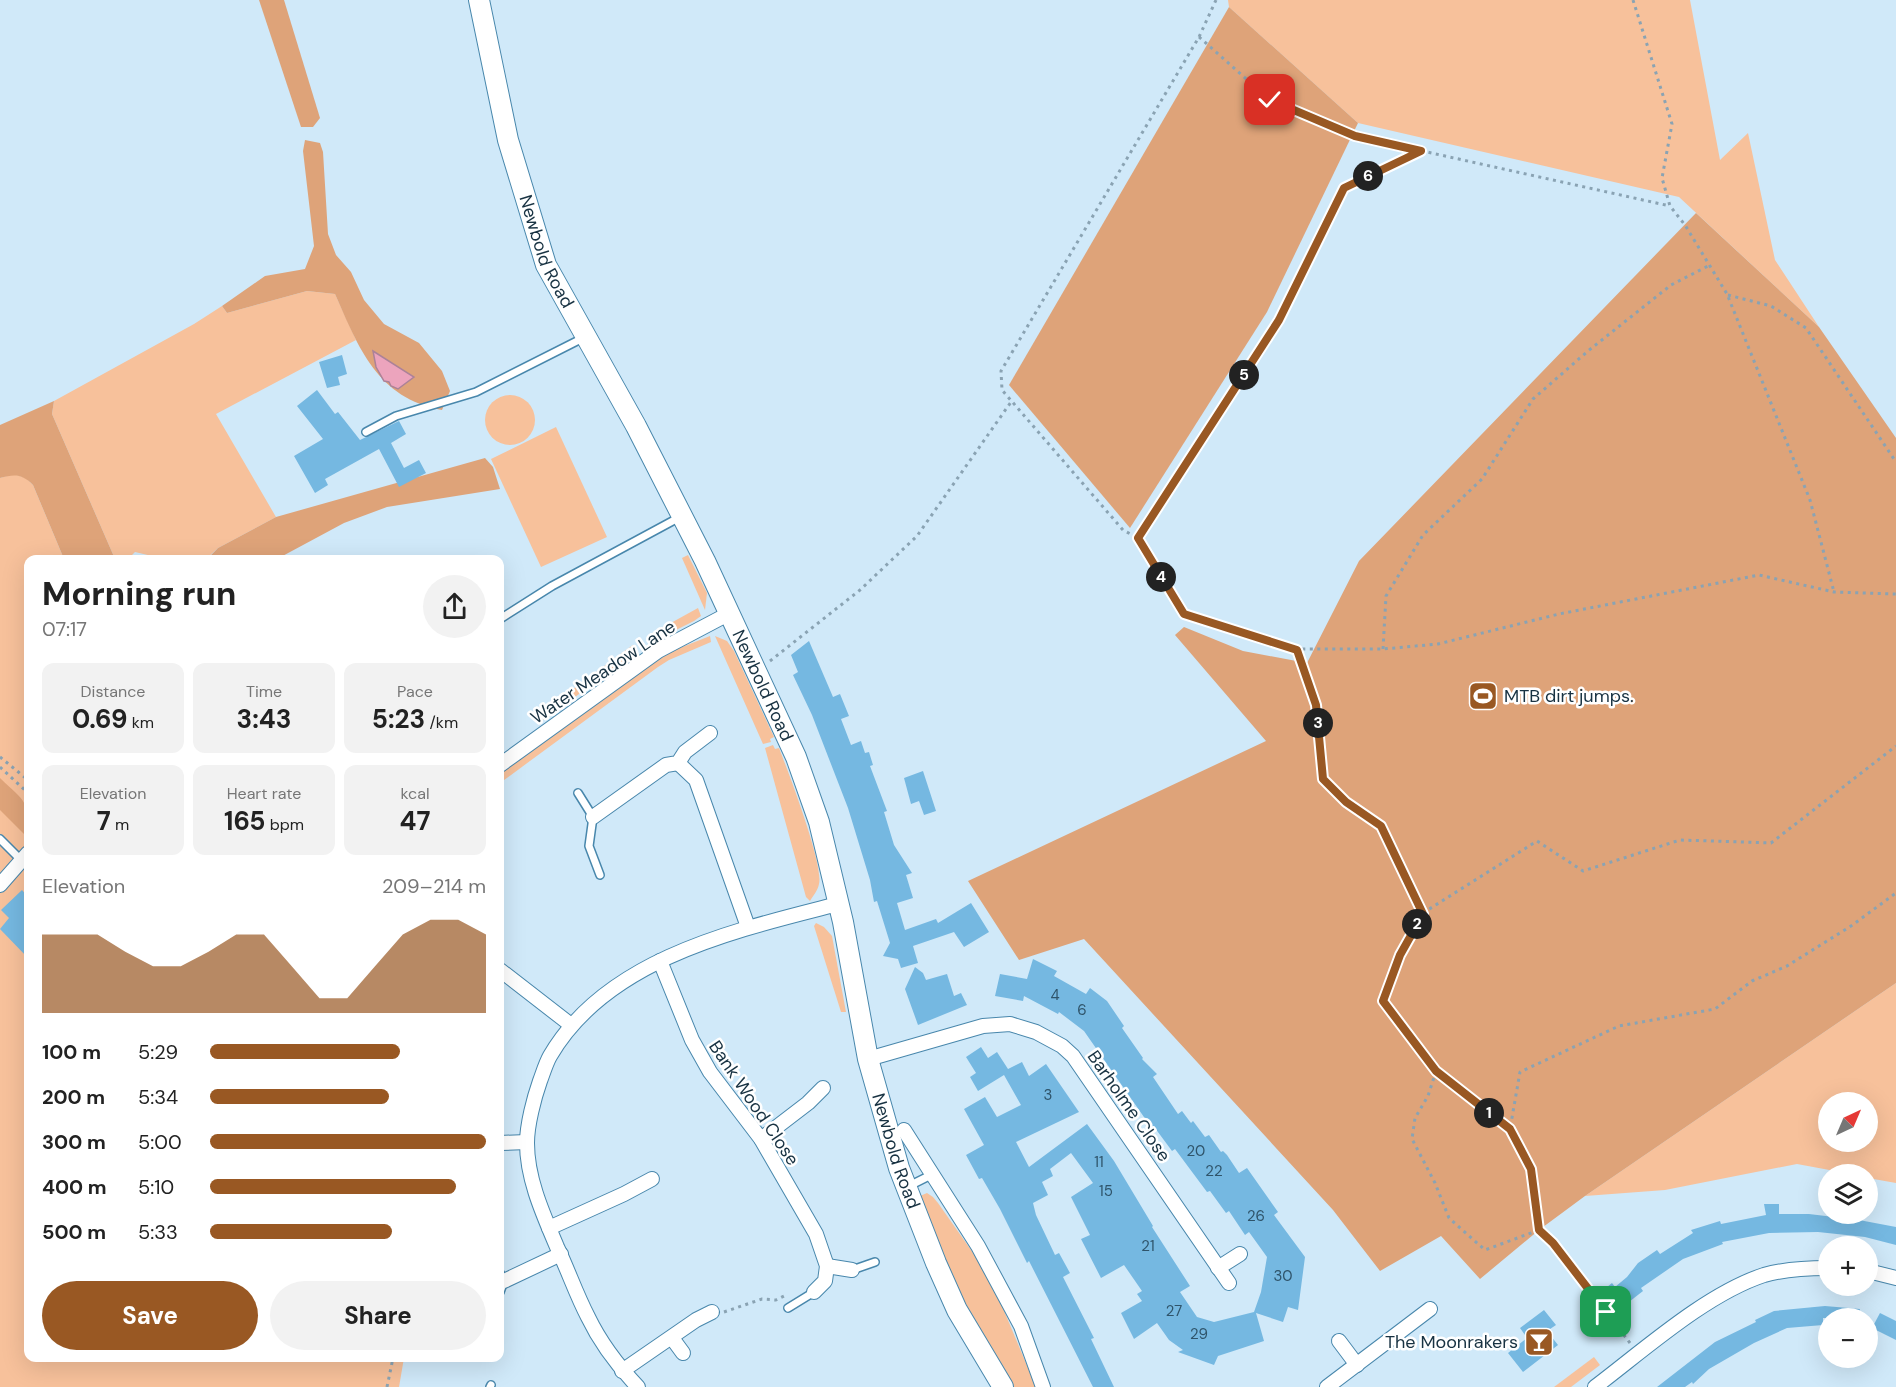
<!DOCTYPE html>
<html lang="en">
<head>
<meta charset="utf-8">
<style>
  :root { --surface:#fff; --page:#f2f2f2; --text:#222; --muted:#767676; --accent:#995823 }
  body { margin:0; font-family:"DM Sans",sans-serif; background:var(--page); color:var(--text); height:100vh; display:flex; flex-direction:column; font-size:22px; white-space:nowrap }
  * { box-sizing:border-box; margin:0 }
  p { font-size:20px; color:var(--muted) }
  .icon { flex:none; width:33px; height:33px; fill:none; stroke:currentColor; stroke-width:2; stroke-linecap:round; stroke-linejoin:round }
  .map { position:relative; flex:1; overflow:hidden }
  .panel { position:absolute; left:24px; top:555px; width:480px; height:807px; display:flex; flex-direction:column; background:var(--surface); border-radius:12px; box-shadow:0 6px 24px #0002 }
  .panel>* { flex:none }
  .needle { width:39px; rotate:44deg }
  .fabs { position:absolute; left:1818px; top:1092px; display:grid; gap:12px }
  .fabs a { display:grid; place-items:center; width:60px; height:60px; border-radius:50%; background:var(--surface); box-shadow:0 6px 24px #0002; font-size:30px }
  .pin { position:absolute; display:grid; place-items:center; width:51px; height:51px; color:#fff; margin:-26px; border-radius:12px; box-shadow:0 3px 9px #0006 }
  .km { position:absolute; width:30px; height:30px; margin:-15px; border-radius:50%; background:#222; color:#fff; font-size:16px; line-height:30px; text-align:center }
  .round { display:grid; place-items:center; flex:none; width:63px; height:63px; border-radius:32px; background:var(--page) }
  .headline { display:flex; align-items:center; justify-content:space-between; height:102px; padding:0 18px }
  h1 { font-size:33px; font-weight:700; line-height:45px }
  .metrics { display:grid; grid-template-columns:repeat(3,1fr); gap:9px; height:102px; padding:6px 18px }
  .metrics div { display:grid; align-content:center; border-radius:12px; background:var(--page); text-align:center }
  .metrics b { font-size:26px; font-weight:700 }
  .metrics small { font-size:16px; font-weight:400 }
  .metrics p { font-size:16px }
  .chart { height:168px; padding:12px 18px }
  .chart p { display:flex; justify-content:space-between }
  .chart svg { width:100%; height:108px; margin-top:6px; fill:var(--accent); opacity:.7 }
  .action { display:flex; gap:12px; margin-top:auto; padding:12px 18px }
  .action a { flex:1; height:69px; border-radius:36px; background:var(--accent); color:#fff; font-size:24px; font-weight:700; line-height:69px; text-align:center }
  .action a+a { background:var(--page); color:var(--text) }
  ul { padding:0 18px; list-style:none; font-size:20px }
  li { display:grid; grid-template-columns:96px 72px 1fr; align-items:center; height:45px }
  li i { height:15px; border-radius:8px; background:var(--accent) }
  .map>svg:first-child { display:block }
  .green { fill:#f7c19b; fill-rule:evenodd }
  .forest { fill:#dea379 }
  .water { fill:#eca4bd; stroke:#ac8298; stroke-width:1.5 }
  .building { fill:#75b8e1 }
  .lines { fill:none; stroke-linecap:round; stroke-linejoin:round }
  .lane-casing { stroke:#4887ac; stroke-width:10 }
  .street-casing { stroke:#4887ac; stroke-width:16 }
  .secondary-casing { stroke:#4887ac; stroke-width:22 }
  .path { stroke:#8aa3b3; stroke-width:3; stroke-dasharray:3 4.5; stroke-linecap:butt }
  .lane { stroke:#fff; stroke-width:7 }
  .street { stroke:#fff; stroke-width:14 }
  .secondary { stroke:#fff; stroke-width:20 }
  .route-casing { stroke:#fff; stroke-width:12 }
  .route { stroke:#995823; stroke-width:8 }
  .labels { text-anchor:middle; stroke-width:5; stroke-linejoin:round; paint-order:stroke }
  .number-label { font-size:15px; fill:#2f546a }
  .street-label { font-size:18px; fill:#183242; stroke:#fff }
  .poi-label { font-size:18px; fill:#183242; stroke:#fff; text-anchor:start }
</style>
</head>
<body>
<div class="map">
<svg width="1896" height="1387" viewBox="0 0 1896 1387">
  <rect width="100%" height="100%" fill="#d0e9f9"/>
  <g class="green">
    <polygon points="1228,0 1690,0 1720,160 1748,133 1775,260 1819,327 1679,197 1358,123 1229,7"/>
    <polygon points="307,291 335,294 356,340 216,414 276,517 218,548 206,559 155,559 152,556 135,552 128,559 115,559 52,414 54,401 194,324 222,306 227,313"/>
    <circle cx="510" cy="420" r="25"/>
    <polygon points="556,427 607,537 541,567 491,459"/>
    <polygon points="14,474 26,478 33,485 64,559 28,560 28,1358 404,1358 399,1387 0,1387 0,478"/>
    <polygon points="688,555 707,593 705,610 682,558"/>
    <polygon points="698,608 701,616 694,621 652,642 649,635"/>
    <polygon points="710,636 711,642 669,660 658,667 500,783 500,774 646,667 667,653"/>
    <polygon points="715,636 727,641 734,651 774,737 770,739 771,742 763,744"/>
    <polygon points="633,645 637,651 544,720 539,714"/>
    <path d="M773 745 775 749 779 748C788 771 824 865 819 884 818 890 813 896 810 901L806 897 765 748Z"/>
    <polygon points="816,923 824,927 832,936 846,1012 841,1012 814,926"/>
    <path d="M1896 983V1183L1868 1178V1174H1851L1797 1164 1665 1190 1585 1196ZM1828 1102H1868V1142H1828Z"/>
    <polygon points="927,1193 933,1197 938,1203 976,1257 997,1294 1036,1387 1013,1387 961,1296 944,1261 920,1196"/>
    <polygon points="1594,1357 1600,1365 1571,1387 1554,1387"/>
  </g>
  <g class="forest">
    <polygon points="259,0 284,0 320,118 313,127 301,127"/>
    <polygon points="1229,7 1358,123 1267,312 1130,528 1009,385"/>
    <path d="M305 140 320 143 323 152 328 234 336 255 351 272 364 300 384 324 419 343 442 371 450 391 442 410C377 398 359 348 335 294L307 291 227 313 222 306 265 276 305 269 314 246 303 151Z"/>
    <polygon points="1696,213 1819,327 1896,438 1896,983 1585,1196 1539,1230 1480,1279 1441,1236 1380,1271 1333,1210 1084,939 1019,960 968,881 1266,741 1175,635 1184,627 1243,651 1307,663 1359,561"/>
    <path d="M54 401 52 414 115 559H64L33 485C22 474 15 474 0 478V425Z"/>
    <polygon points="485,458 493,467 500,489 387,507 344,523 277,559 206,560 218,548 276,517"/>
    <path d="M0 778C26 803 29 800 28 836L25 835 0 810Z"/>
  </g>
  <polygon class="water" points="373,351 414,377 398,389 391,386 389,382 384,381 376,367"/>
  <g class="building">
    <polygon points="342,355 347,374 338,377 340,385 327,388 319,362"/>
    <polygon points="317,390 335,414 338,412 360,440 399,421 406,434 391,443 404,468 419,460 426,473 399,487 379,449 325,479 328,485 315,493 294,456 323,439 297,406"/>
    <polygon points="809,641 833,697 840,694 849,716 841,719 851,745 861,741 865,753 869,752 873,765 870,766 887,811 884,812 894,845 912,873 906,875 913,898 897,903 905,930 936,919 938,923 971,903 989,932 964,947 954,932 913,946 918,963 901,968 898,959 883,956 890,943 877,901 874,902 870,880 848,808 812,715 793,675 798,672 791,655"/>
    <polygon points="923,771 936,811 924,815 919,801 911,804 904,778"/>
    <polygon points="22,890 28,897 28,958 0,929 9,918 1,910"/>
    <polygon points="1033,959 1057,971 1054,976 1086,994 1090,988 1107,1001 1124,1026 1122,1028 1143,1058 1142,1059 1157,1074 1153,1077 1178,1114 1182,1111 1191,1123 1193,1121 1205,1137 1209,1135 1221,1152 1223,1151 1227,1155 1239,1173 1247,1168 1278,1212 1274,1215 1305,1257 1298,1310 1288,1307 1283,1322 1256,1313 1264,1341 1218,1356 1214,1365 1178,1352 1183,1350 1169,1340 1157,1323 1134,1339 1121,1313 1142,1301 1137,1294 1142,1291 1124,1265 1101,1278 1081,1239 1090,1235 1071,1197 1093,1183 1071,1153 1050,1169 1053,1176 1042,1182 1048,1195 1033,1203 1036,1215 1055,1255 1059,1253 1070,1273 1063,1277 1094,1338 1091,1339 1114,1387 1093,1387 1029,1261 1027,1263 1000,1209 982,1178 979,1179 966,1155 984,1145 964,1109 985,1097 997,1117 1021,1105 1004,1075 978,1091 970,1077 976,1073 966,1057 981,1047 988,1058 997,1052 1008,1069 1022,1062 1029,1076 1046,1064 1079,1112 1016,1142 1029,1167 1087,1124 1114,1161 1153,1226 1152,1227 1190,1286 1180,1292 1197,1317 1214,1322 1254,1312 1261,1292 1267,1257 1249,1232 1245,1235 1229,1211 1226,1213 1210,1191 1207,1192 1175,1149 1172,1151 1155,1128 1153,1130 1084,1031 1059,1012 1058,1014 1024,996 1023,1001 995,996 1000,974 1027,979"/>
    <polygon points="915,967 923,973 926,980 947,974 954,996 961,993 967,1005 918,1025 905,989"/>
    <polygon points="1764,1204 1779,1204 1779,1214 1809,1214 1859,1220 1896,1227 1896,1245 1865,1237 1818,1232 1769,1233 1722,1242 1723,1244 1683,1259 1641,1288 1643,1291 1620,1309 1616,1304 1609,1309 1597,1295 1612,1283 1615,1287 1627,1277 1638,1263 1657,1250 1660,1254 1693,1233 1691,1230 1720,1221 1721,1224 1766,1215"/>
    <polygon points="1825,1306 1860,1309 1859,1318 1823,1318 1823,1325 1787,1328 1754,1343 1709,1369 1693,1384 1692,1382 1685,1387 1657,1387 1715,1342 1756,1322 1755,1320 1774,1311"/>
    <polygon points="1544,1310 1556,1325 1547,1331 1558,1345 1523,1372 1508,1353 1527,1338 1520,1328"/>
    <polygon points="1880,1313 1896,1321 1896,1340 1872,1328"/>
  </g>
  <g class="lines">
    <g class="lane-casing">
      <g id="lane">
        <polyline points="366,432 396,416 476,392 585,337"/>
        <polyline points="500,619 552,586 680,517"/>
        <polyline points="578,793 593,817 589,846 600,875"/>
        <polyline points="0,839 21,860"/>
        <polyline points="909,1186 931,1175"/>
        <polyline points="852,1270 875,1262"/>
        <polyline points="500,1273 504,1281 500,1292"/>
        <polyline points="788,1308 814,1292"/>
        <polyline points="490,1387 491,1385"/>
      </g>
    </g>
    <g class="street-casing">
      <g id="street">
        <polyline points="678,763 696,780 748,927"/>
        <polyline points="500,765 658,651 730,613"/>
        <polyline points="593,817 666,765 678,763 685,752 710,733"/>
        <polyline points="0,885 28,853"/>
        <polyline points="660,961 692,1040 710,1072 761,1139 816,1234 827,1266 825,1281 814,1292"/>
        <polyline points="500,970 571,1025"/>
        <polyline points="868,1059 983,1026 1010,1024 1036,1032 1062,1046 1073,1056 1229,1283"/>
        <polyline points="904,1130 978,1246 1021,1326 1043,1387"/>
        <polyline points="761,1139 808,1103 823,1088"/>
        <polyline points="500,1143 527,1142"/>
        <polyline points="549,1228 624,1194 652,1179"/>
        <polyline points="827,1266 852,1270"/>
        <polyline points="1218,1268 1240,1254"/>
        <polyline points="1868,1271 1896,1278"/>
        <polyline points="504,1281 561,1254"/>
        <polyline points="672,1338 683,1353"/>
        <polyline points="1339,1341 1357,1365"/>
        <polyline points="622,1371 696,1320 712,1312"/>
        <path d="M638 1387C619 1367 600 1342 588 1317 576 1294 568 1270 557 1247 543 1214 527 1179 527 1143 527 1125 534 1098 540 1081 543 1073 546 1063 550 1056 607 958 737 930 838 904"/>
        <polyline points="1327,1387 1430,1309"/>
        <path d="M1595 1387C1644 1350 1706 1294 1764 1275 1785 1269 1807 1268 1828 1268"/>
      </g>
    </g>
    <g class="secondary-casing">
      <g id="secondary">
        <path id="s1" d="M479 0 508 140 546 265 636 426 705 561 796 757 819 822 843 922 868 1059 899 1168 936 1263 957 1310 1003 1387"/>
      </g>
    </g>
    <g class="path">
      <polyline points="1216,0 1199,37 1001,371 1002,390 1123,530 1138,538 1184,614 1297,649 1383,649 1438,644 1559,614 1759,575 1834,592 1896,594"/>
      <polyline points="1633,0 1672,124 1662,178 1670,206 1685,225 1727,294 1810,500 1834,592"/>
      <polyline points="1199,37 1270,100 1355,136 1670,206"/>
      <polyline points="1728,295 1771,306 1806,328 1896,462"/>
      <polyline points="1138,538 1279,320 1343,188 1421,151"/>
      <polyline points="1297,649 1316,705 1323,779 1346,802 1381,826 1423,913 1400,955 1383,1001 1436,1071 1510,1129"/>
      <polyline points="1383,649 1386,596 1423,535 1482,479 1533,399 1588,351 1671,285 1710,265"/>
      <polyline points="770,661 860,590 917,536 1011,402"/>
      <polyline points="0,757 28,780"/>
      <polyline points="0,767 28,793"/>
      <polyline points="1423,913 1537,841 1583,871 1680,840 1771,843 1896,746"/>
      <polyline points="1436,1071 1428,1096 1415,1118 1412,1139 1435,1183 1449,1218 1485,1250 1539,1230"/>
      <polyline points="724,1312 762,1299 776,1300 784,1296"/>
      <polyline points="1630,1343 1553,1243 1539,1230 1531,1169 1510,1129 1520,1072 1619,1026 1715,1009 1752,981 1787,966 1851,926 1896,893"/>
      <polyline points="387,1387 393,1358"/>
    </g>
    <use href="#lane" class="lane"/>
    <use href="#street" class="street"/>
    <use href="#secondary" class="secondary"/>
  </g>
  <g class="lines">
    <g class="route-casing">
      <polyline id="route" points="1270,100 1355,136 1421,151 1344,188 1279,320 1138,538 1184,614 1297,650 1316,705 1323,779 1346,802 1381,826 1423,914 1400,955 1383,1001 1436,1071 1510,1129 1531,1169 1539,1230 1553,1243 1606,1312"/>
    </g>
    <use href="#route" class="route"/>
  </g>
  <defs>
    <g id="stadium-square" transform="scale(1.5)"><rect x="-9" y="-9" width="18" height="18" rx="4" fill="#995823" stroke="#fff"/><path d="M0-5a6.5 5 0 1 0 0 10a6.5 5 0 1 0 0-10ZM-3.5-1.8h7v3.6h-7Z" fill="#fff"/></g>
    <g id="bar-square" transform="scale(1.5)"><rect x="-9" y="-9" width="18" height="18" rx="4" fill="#995823" stroke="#fff"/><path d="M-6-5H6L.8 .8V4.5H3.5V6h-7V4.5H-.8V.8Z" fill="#fff"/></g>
  </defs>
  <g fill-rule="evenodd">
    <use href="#stadium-square" x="1483" y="696"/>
    <use href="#bar-square" x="1539" y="1342"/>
  </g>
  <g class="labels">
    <g class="number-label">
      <text x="1055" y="1000">4</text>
      <text x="1082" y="1015">6</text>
      <text x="1048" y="1100">3</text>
      <text x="1196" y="1156">20</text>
      <text x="1099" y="1167">11</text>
      <text x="1214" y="1176">22</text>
      <text x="1106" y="1196">15</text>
      <text x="1256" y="1221">26</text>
      <text x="1148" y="1251">21</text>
      <text x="1283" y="1281">30</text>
      <text x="1174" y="1316">27</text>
      <text x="1199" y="1339">29</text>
    </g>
    <g class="street-label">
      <text dy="6" stroke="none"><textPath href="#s1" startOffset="261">Newbold Road</textPath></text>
      <text transform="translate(603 672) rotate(-34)" y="6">Water Meadow Lane</text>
      <text dy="6" stroke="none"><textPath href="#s1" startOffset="747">Newbold Road</textPath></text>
      <text transform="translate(754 1103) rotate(56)" y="6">Bank Wood Close</text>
      <text transform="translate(1129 1106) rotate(55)" y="6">Barholme Close</text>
      <text dy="6" stroke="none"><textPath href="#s1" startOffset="1233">Newbold Road</textPath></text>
    </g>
    <g class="poi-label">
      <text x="1504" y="702">MTB dirt jumps.</text>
      <text x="1518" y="1348" text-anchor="end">The Moonrakers</text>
    </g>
  </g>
</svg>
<div class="fabs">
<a><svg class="needle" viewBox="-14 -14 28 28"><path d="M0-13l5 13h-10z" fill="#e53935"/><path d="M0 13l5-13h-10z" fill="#767676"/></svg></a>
<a><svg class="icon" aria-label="layers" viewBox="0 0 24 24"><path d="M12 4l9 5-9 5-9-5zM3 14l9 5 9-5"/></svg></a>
<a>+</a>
<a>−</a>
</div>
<div class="pin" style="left:1606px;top:1312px;background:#1e9e55"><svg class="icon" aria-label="arrive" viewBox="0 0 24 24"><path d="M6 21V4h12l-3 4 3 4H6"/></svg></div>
<div class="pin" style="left:1270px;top:100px;background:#d93025"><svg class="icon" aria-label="check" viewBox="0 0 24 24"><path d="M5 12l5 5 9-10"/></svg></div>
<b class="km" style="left:1489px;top:1113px">1</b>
<b class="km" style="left:1417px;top:924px">2</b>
<b class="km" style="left:1318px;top:723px">3</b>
<b class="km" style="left:1161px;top:577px">4</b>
<b class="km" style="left:1244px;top:375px">5</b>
<b class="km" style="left:1368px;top:176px">6</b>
<section class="panel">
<div class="headline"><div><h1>Morning run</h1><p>07:17</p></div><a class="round"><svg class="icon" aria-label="share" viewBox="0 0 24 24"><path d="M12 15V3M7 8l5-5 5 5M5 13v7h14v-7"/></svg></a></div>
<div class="metrics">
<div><p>Distance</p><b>0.69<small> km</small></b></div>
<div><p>Time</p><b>3:43</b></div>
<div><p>Pace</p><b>5:23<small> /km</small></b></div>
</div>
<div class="metrics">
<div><p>Elevation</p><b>7<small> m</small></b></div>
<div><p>Heart rate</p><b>165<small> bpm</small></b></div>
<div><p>kcal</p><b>47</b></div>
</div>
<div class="chart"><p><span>Elevation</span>209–214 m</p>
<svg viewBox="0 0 160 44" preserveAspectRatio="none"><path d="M0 44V12L10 12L20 12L30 19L40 25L50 25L60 19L70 12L80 12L90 25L100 38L110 38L120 25L130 12L140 6L150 6L160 12V44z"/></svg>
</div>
<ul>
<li><b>100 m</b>5:29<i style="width:69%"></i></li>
<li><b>200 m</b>5:34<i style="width:65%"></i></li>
<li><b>300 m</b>5:00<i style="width:100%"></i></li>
<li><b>400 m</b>5:10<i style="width:89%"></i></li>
<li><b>500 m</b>5:33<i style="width:66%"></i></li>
</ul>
<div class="action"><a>Save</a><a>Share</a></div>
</section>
</div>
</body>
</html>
